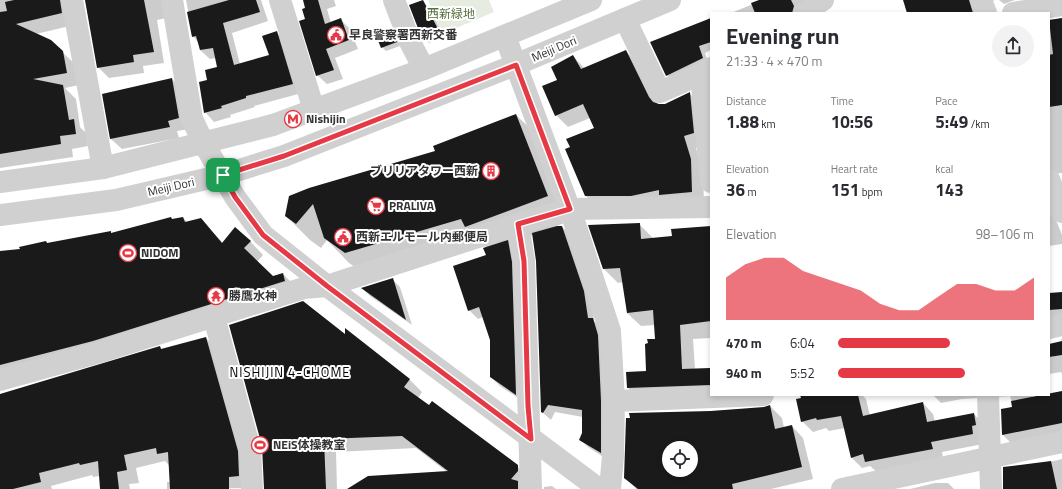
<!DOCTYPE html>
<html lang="en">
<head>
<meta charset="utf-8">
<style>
  :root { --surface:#fff; --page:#f2f2f3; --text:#2b2b33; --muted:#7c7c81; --accent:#e63946 }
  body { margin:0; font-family:"Titillium Web","Noto Sans JP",sans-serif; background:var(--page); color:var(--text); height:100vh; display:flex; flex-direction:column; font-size:15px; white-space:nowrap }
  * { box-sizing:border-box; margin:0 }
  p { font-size:13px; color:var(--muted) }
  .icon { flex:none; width:22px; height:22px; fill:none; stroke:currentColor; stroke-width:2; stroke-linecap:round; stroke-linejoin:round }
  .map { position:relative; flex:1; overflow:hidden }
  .sheet { position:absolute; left:710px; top:12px; width:340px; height:384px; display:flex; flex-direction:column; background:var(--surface); border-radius:0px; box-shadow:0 2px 6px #0003 }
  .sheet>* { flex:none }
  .tools { position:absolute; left:662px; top:441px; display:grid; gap:8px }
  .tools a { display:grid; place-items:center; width:36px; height:36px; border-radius:50%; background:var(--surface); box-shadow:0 2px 6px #0003; font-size:20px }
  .pin { position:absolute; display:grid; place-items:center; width:34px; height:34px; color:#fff; margin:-17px; border-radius:8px; box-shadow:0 2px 6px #0006 }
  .round { display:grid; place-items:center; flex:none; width:42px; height:42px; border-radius:21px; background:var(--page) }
  .summary { display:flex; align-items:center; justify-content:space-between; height:68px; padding:0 16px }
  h1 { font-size:22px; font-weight:700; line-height:30px }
  .figures { display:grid; grid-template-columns:repeat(3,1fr); gap:6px; height:68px; padding:4px 16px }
  .figures div { display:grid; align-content:center }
  .figures b { font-size:17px; font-weight:700 }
  .figures small { font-size:11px; font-weight:400 }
  .figures p { font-size:11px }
  .chart { height:112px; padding:8px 16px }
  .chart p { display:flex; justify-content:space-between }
  .chart svg { width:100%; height:72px; margin-top:4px; fill:var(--accent); opacity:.7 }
  ul { padding:0 16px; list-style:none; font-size:13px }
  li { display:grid; grid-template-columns:64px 48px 1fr; align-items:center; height:30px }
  li i { height:10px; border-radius:5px; background:var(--accent) }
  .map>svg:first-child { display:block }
  .green { fill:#e6ecdf }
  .shadow { fill:#0003; fill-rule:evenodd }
  .building { fill:#1a1a1a; fill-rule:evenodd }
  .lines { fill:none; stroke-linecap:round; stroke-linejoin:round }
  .minor { stroke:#d0d0d0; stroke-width:22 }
  .route-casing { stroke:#fff; stroke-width:8 }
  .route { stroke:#e63946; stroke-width:5 }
  .labels { text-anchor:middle; stroke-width:4; stroke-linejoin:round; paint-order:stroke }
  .park-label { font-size:12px; fill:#56703f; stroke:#fff }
  .poi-label { font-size:12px; font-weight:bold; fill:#333; stroke:#fff; text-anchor:start }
  .street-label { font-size:12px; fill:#333; stroke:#fff }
  .neighbourhood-label { font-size:13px; letter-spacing:1px; fill:#000; stroke:#fff }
</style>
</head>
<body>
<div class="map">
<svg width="1062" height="489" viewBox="0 0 1062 489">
  <rect width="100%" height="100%" fill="#fff"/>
  <polygon class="green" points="428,0 489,0 494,12 442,34"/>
  <g class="shadow">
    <polygon points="0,0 61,0 74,25 36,34 62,52 75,64 79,85 65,88 76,99 80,127 86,133 88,146 72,149 73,157 0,168"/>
    <polygon points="85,0 167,0 171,17 157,20 164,63 143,66 144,73 109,78 98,67"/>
    <polygon points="186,0 261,0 268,21 232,33 240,64 270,56 276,32 286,42 302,93 254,106 255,107 230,115 231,117 214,122 205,112 208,81 218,68 216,58 210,59 200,50 198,42 193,36"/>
    <polygon points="304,0 334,0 336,6 327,9 331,23 340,19 350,29 358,49 335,58 343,79 327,84 317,75"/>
    <polygon points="763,0 818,0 800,13 731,13"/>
    <polygon points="904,0 995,0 992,1 985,13 910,13"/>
    <polygon points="999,0 1015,0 1004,4"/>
    <polygon points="422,1 430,9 444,37 429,43 422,35"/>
    <polygon points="1062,18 1062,173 1049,174 1049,20"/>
    <polygon points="711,20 711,50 705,53 709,65 673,82 667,75"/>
    <polygon points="392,32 396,36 400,46 386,51 382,47"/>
    <polygon points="626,51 638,64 658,105 665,105 690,94 702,106 706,145 696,148 703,172 704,204 598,208 586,196 571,148 595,129 590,118 568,127 556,115 558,80 573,56 585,69"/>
    <polygon points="172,79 182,89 189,129 177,131 179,138 122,149 111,139 103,94"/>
    <polygon points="516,115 541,139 572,220 551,228 562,227 570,234 591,299 594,321 600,327 608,460 588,447 580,439 583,433 583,417 555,412 551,420 542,412 537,260 533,235 510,244 516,250 524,402 500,386 491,377 491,340 483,317 478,319 469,310 487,256 487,248 483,244 370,277 349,263 327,240 321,248 310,240 286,216 290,197 437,152"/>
    <polygon points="1049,202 1062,235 1062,244 1049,246"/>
    <polygon points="183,218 187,222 200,219 223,243 250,241 263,255 257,262 273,277 283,274 296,287 0,381 0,252 21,250 46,242 48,244 110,232 112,234"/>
    <polygon points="639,224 653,238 673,237 711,227 711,298 709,298 711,338 693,339 695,369 711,370 711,395 642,401 628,388 647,372 656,340 655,325 641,326 627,313 623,282 618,283 604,269"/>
    <polygon points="392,279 400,287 412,325 370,296 363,289"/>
    <polygon points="1062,293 1062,327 1049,328 1049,294"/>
    <polygon points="346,330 410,380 422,392 418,398 517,466 530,479 525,489 364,489 447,472 416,448 336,452 337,489 265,489 346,337"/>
    <polygon points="206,338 219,351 251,488 167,489 167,482 171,482 170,466 165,461 136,468 139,483 129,484 130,489 101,489 100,476 93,477 92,475 51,486 52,489 0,489 0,395 160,347 162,350"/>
    <polygon points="1061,339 1062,339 1062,374 1061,372 1049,374 1049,345 1062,342"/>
    <polygon points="1062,392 1062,440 1017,449 1003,435 1002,410 1013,407 1010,396 962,399 941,403 933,395 1031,395 1034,398"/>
    <polygon points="801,395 862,395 866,399 870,416 923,403 933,414 935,422 974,414 984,425 983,444 942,452 943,459 877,472 870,466 862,468 852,458 845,428 829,431 826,428 813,432 802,421"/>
    <path d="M770 406 782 418 784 428 792 426 803 438 813 479 771 489H636L625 477 713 411 764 408ZM669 448H691V470H669Z"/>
    <polygon points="1062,459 1062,489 1004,489 1004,468 1021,465 1037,465"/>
    <polygon points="935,483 948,483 954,489 910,489"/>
    <polygon points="552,486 556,489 544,489 544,487"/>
  </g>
  <g class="building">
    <polygon points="14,0 60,0 62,13 16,24 51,40 63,51 67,73 33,79 63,85 69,120 74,119 76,134 60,136 61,144 0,154 0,12 7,11 5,2"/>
    <polygon points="85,0 144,0 154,52 133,55 134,62 97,68"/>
    <polygon points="229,0 256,0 260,12 223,23 234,65 269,55 262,36 277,31 293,84 246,96 246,98 221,106 222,108 204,113 199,82 207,80 205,70 217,67 213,48 200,50 196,36 192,37 187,12"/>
    <polygon points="303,0 318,0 325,24 341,18 349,40 326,49 334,70 316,76 299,21 305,19 302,9 305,8"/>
    <polygon points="423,0 438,29 421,36 409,5"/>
    <polygon points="759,0 791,0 794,6 792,13 755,13 751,3"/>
    <polygon points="903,0 969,0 973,13 907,13"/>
    <polygon points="711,18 711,42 699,46 703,58 666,76 650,42"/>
    <polygon points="1062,18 1062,105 1049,107 1049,55 1053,54 1049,20"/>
    <polygon points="393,31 397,42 381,48 377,38"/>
    <polygon points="626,50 649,97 653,102 659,104 665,104 690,92 694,133 684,136 691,159 692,192 659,195 659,190 631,196 585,196 565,149 570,147 566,139 594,128 583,104 555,116 542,86 557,80 551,67 573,55 581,69"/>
    <polygon points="172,78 179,118 168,121 170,127 110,139 102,94"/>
    <polygon points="516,114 548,196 465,227 461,219 345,253 324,238 313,204 296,224 285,216 289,196 309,188 435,151 433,146"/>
    <polygon points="171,217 172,219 183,217 185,222 201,218 222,243 235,227 251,241 244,248 273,276 283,273 285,281 93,341 0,365 0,251 20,249 19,247 46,241 47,243 111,231 111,233"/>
    <polygon points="640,223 641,239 672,236 671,229 711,226 711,321 680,325 682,369 710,368 711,385 627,388 626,372 646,371 645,344 648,343 647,339 655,339 653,310 627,313 620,268 603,269 588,225"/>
    <polygon points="557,226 562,226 584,291 588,318 593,318 598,335 601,401 601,453 579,440 582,433 582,410 548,405 543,413 541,412 536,261 532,233"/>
    <polygon points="508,240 512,262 516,395 490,377 490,340 479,307 468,311 453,266 486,255 483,248"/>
    <polygon points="393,278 406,320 361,288"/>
    <polygon points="1062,292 1062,309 1049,310 1049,293"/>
    <polygon points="303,301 345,334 345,328 410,379 404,387 429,405 432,401 518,465 518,471 511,479 518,481 518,489 347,489 368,476 448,471 402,436 324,439 326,489 264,489 262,446 229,325"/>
    <polygon points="206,337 238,451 239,476 229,477 229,489 170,489 168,452 157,454 156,448 124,455 127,470 117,472 119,489 100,489 98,461 80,465 79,463 39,473 41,482 13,489 0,489 0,394 160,346 161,349"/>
    <polygon points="1062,341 1062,355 1049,357 1049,344"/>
    <polygon points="1062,391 1062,423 1002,435 1001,409 1012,407 1011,401"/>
    <polygon points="800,395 858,395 863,416 923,402 927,422 974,413 976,425 972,426 973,434 931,442 933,449 865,462 863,454 851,458 841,416 817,420 816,418 801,422 796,399 801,398"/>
    <path d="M770 405 775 429 792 425 802 467 732 484 733 489H638L624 478 626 418H630L629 413 711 411 764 407ZM669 448H691V470H669Z"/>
    <polygon points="1051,461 1057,489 1003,489 1003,467"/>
  </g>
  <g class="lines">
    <g class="minor">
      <polyline points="72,0 103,168"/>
      <polyline points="172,0 192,119 204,144 235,197 263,235 327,286 599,489"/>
      <polyline points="280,0 314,110"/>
      <polyline points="394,0 410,42 424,69"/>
      <polyline points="981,0 986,13"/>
      <polyline points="804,13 823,0"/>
      <polyline points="1013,13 1062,5"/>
      <polyline points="625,19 660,92 701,74"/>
      <polyline points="505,36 573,218 610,331 614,401 613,456 610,489"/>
      <polyline points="711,68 701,74 711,182"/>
      <polyline points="1049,179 1062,212"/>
      <polyline points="0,182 103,168 273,125 424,69 591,0"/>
      <polyline points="0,215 116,200 223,175 284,156 515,65 670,0"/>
      <polyline points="518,224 524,261 531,489"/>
      <polyline points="214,317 250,449 252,489"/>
      <polyline points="1049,328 1062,325"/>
      <polyline points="0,380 97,353 304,288 327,286 518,224 570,209 711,207"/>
      <polyline points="988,395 991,489"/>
      <polyline points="614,401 763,395"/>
      <polyline points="842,489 1062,442"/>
    </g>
  </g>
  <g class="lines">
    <g class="route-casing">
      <polygon id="route" points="516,65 570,209 518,224 524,261 528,406 531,439 327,286 263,235 235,197 223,175 284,156"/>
    </g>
    <use href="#route" class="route"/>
  </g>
  <defs>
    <g id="civic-ring" transform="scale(0.9)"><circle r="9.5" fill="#fff" stroke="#e63946" stroke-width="1.5"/><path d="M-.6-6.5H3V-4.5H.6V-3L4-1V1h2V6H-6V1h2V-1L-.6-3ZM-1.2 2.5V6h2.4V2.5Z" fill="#e63946"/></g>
    <g id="metro-ring" transform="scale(0.9)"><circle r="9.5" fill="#fff" stroke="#e63946" stroke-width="1.5"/><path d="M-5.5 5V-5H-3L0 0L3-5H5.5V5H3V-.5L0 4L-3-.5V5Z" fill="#e63946"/></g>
    <g id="building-ring" transform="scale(0.9)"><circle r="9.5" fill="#fff" stroke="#e63946" stroke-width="1.5"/><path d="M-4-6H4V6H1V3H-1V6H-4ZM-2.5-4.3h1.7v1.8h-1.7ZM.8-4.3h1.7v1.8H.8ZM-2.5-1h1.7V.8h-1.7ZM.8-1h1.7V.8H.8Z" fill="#e63946"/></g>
    <g id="supermarket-ring" transform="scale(0.9)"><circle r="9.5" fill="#fff" stroke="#e63946" stroke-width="1.5"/><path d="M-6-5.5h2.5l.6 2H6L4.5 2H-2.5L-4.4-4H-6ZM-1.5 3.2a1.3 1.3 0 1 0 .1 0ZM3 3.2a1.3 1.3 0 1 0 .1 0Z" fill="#e63946"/></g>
    <g id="stadium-ring" transform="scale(0.9)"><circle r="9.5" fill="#fff" stroke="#e63946" stroke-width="1.5"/><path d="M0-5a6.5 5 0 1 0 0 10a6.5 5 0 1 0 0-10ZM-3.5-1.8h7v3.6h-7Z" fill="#e63946"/></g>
    <g id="temple-ring" transform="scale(0.9)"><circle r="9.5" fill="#fff" stroke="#e63946" stroke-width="1.5"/><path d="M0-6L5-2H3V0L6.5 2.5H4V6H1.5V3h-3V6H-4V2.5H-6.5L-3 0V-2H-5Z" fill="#e63946"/></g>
  </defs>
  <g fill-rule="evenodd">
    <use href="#civic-ring" x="336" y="35"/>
    <use href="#metro-ring" x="293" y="119"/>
    <use href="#building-ring" x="491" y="171"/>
    <use href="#supermarket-ring" x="376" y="206"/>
    <use href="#civic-ring" x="343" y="237"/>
    <use href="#stadium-ring" x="128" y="253"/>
    <use href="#temple-ring" x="216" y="296"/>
    <use href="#stadium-ring" x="260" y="445"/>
  </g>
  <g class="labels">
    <g class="park-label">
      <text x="451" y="18">西新緑地</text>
    </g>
    <g class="poi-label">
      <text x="349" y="39">早良警察署西新交番</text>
      <text x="306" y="123">Nishijin</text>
      <text x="478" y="175" text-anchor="end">ブリリアタワー西新</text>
      <text x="389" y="210">PRALIVA</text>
      <text x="356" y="241">西新エルモール内郵便局</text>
      <text x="141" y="257">NIDOM</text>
      <text x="229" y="300">勝鷹水神</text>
      <text x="273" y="449">NEiS体操教室</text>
    </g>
    <g class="street-label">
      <text transform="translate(554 49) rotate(-23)" y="4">Meiji Dori</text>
      <text transform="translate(171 187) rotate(-13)" y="4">Meiji Dori</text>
    </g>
    <g class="neighbourhood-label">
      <text x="290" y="377">NISHIJIN 4-CHOME</text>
    </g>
  </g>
</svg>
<div class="tools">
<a><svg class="icon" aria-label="locate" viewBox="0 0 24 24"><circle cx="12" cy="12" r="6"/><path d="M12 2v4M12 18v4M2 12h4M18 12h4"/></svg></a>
</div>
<div class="pin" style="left:223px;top:175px;background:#1e9e55"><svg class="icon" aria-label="arrive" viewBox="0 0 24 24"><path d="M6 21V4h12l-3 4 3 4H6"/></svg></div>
<section class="sheet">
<div class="summary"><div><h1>Evening run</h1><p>21:33 · 4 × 470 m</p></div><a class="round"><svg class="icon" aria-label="share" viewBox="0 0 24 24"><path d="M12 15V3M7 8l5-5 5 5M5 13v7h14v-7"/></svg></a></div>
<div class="figures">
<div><p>Distance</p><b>1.88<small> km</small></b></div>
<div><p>Time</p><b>10:56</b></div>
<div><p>Pace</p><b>5:49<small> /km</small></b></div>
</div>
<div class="figures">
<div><p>Elevation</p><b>36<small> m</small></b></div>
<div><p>Heart rate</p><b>151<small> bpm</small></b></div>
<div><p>kcal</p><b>143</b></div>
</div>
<div class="chart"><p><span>Elevation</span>98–106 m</p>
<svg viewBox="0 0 160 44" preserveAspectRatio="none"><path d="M0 44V18L10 10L20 6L30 6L40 14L50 18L60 22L70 26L80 34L90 38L100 38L110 30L120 22L130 22L140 26L150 26L160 18V44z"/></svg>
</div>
<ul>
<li><b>470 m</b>6:04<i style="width:57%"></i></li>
<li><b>940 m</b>5:52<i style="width:65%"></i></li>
</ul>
</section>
</div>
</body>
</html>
